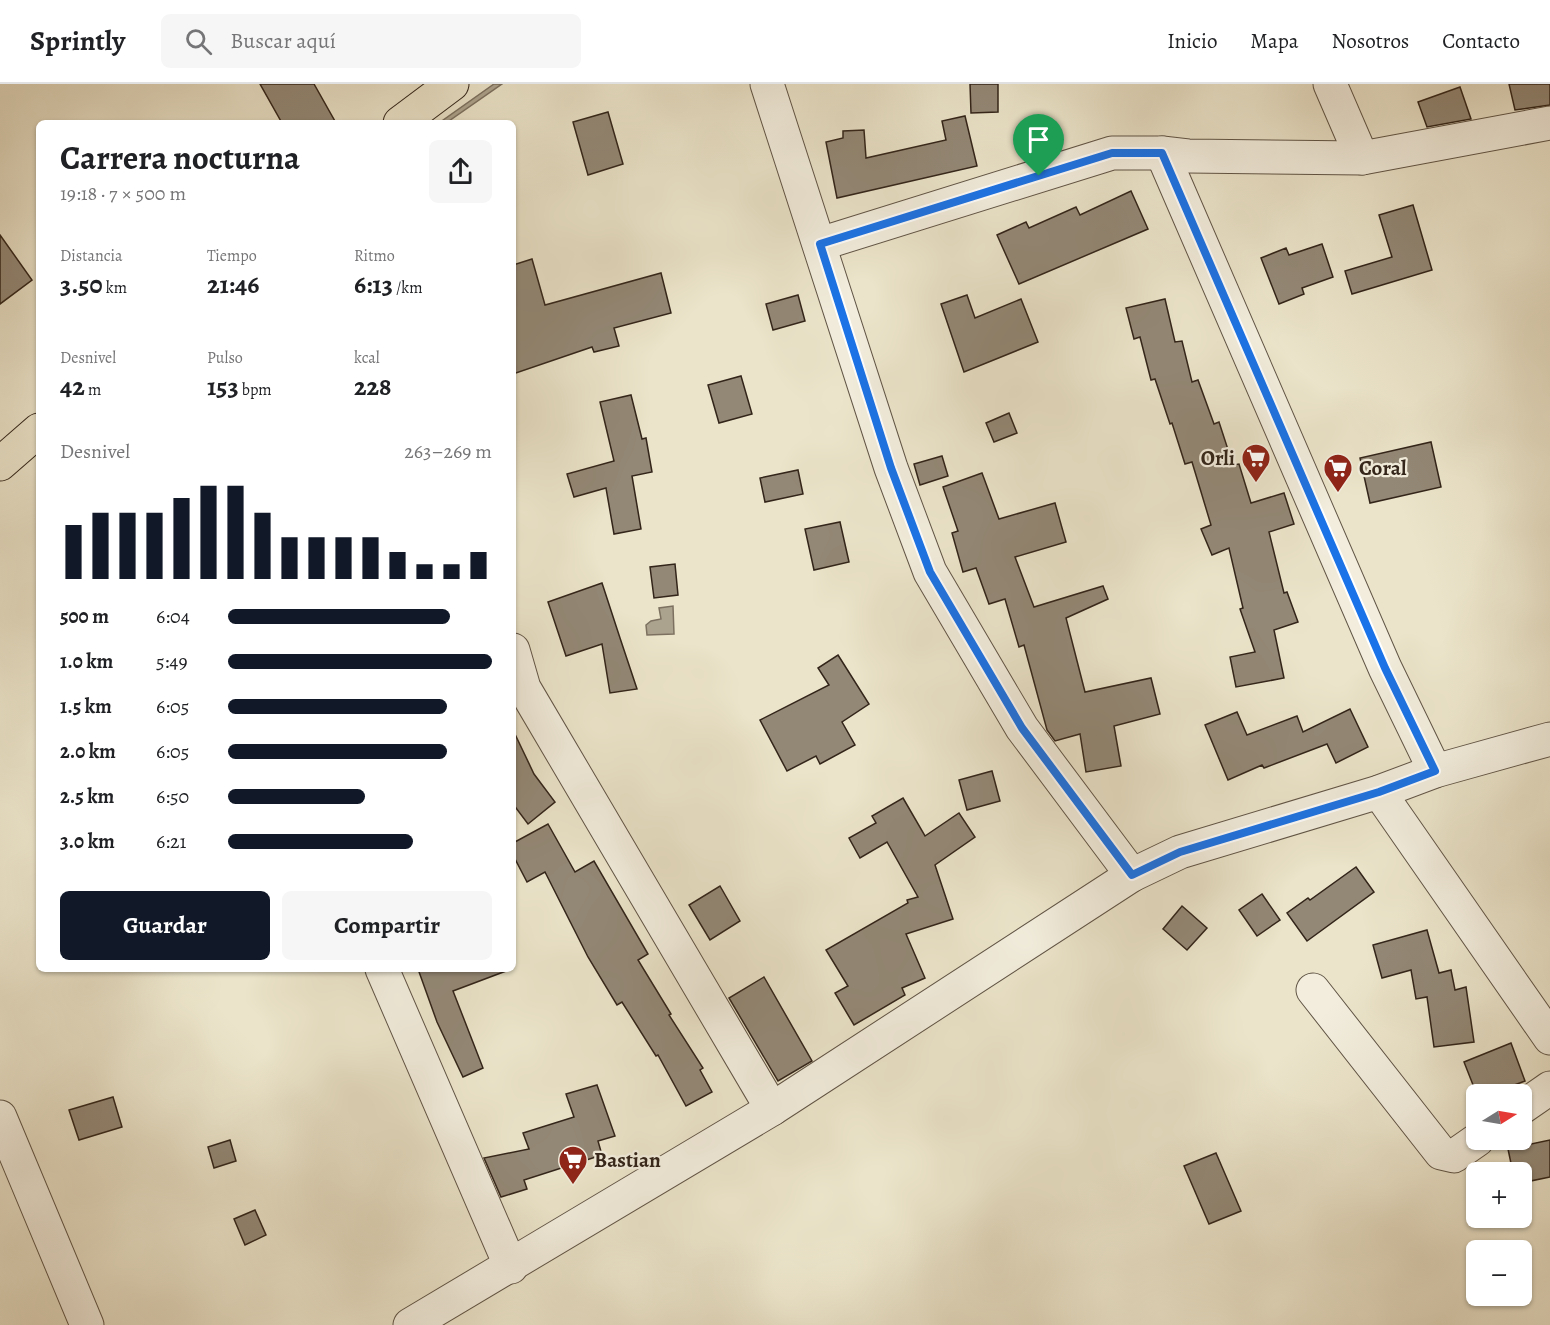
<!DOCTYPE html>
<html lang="es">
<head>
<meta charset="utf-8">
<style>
  :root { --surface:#fff; --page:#f6f6f6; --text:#202124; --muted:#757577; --line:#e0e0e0; --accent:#111827 }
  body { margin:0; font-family:Alegreya,serif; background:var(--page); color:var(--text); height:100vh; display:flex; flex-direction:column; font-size:22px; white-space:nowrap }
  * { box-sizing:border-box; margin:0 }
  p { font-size:20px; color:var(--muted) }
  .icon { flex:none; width:33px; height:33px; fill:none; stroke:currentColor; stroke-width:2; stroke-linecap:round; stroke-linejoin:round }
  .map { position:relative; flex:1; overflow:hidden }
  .sheet { position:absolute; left:36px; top:36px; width:480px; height:852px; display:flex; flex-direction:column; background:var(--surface); border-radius:9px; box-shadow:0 2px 4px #0004 }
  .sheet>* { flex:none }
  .needle { width:39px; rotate:79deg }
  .buttons { position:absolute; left:1466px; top:1000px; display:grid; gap:12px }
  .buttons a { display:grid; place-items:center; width:66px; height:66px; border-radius:9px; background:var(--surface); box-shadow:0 2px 4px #0004; font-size:30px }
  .pin { position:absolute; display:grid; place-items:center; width:51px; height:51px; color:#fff; margin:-62px -26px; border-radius:50% 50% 50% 0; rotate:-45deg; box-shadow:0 0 6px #0007 }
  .pin .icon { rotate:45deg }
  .round { display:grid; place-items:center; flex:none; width:63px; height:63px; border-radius:9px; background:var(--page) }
  .overview { display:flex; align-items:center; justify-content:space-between; height:102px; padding:0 24px }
  h1 { font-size:33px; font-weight:700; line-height:45px }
  .metrics { display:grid; grid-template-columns:repeat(3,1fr); gap:9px; height:102px; padding:6px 24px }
  .metrics div { display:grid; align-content:center }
  .metrics b { font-size:26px; font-weight:700 }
  .metrics small { font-size:16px; font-weight:400 }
  .metrics p { font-size:16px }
  .chart { height:168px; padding:12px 24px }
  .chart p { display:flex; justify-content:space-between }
  .chart svg { width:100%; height:108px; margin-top:6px; stroke:var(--accent); stroke-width:6 }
  .button { display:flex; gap:12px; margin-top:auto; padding:12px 24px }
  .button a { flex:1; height:69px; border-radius:9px; background:var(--accent); color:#fff; font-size:24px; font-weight:700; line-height:69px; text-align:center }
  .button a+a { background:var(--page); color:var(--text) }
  ul { padding:0 24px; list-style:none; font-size:20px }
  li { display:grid; grid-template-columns:96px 72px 1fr; align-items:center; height:45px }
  li i { height:15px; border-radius:8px; background:var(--accent) }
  header { display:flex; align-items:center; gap:36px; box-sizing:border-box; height:84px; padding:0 30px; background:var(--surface); border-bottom:2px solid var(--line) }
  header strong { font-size:28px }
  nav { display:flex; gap:33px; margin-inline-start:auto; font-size:21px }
  .search { width:420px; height:54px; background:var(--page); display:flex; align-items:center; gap:15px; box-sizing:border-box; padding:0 21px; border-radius:9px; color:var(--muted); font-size:22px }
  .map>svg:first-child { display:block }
  .water { fill:#aca38e; stroke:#7c7160; stroke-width:1.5 }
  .building { fill:#938876; stroke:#33251a; stroke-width:1.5 }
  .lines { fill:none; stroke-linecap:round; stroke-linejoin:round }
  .minor-casing { stroke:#615546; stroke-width:35 }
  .major-casing { stroke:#33251a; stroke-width:35 }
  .minor { stroke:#f2eddd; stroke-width:33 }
  .major { stroke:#ebe4ca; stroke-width:33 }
  .route-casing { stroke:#fff; stroke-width:12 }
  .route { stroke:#1a73e8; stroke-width:8 }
  .labels { text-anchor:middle; stroke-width:4.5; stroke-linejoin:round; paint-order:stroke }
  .poi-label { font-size:21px; font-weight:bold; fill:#33251a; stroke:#f2eddd; text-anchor:start }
</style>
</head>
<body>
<header>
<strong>Sprintly</strong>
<div class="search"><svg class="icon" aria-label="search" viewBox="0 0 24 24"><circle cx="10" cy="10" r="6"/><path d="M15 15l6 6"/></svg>Buscar aquí</div>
<nav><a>Inicio</a><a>Mapa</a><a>Nosotros</a><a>Contacto</a></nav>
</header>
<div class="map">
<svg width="1550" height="1241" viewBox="0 0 1550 1241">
  <rect width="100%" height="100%" fill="#ebe4ca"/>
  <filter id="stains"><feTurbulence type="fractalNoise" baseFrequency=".00333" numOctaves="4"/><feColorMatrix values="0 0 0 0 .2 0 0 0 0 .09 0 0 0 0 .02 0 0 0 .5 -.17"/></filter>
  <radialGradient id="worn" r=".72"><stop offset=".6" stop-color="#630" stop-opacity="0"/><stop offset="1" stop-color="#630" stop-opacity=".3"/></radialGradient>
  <g class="water">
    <polygon points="494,0 502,0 446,39 439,39"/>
    <polygon points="673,522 674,550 647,551 646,541 651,537 661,535 659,524"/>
  </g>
  <g class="building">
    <polygon points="260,0 314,0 336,39 282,39"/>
    <polygon points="970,0 998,0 998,28 971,29"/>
    <polygon points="1509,0 1550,0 1550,21 1515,26"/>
    <polygon points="1460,3 1471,35 1427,43 1418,18"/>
    <polygon points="608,28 623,80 588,91 573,38"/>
    <polygon points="965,32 977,82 837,114 826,58 843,54 843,47 864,46 866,74 946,56 942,37"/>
    <polygon points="1131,107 1148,145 1019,200 997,151 1026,138 1029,144 1076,123 1080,131"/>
    <polygon points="1413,121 1432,186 1352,210 1345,187 1392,173 1379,131"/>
    <polygon points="0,151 32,196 0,220"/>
    <polygon points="1322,160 1333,193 1302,204 1304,210 1279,220 1261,174 1286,164 1289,171"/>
    <polygon points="532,175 545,221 661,189 671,229 614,244 619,262 594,268 592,263 513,290 513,181"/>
    <polygon points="798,211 805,237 773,246 766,220"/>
    <polygon points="967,211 975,234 1021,215 1038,258 964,288 941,220"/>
    <polygon points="1165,215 1175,258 1182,257 1192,298 1198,296 1214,340 1219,338 1233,381 1239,380 1251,419 1284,409 1294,440 1269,448 1284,509 1287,508 1298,538 1274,546 1284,594 1236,603 1230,573 1255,568 1240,525 1243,524 1229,464 1212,471 1201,445 1211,441 1192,378 1185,380 1172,339 1170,340 1155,295 1151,296 1140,253 1134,255 1126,224"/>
    <polygon points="741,292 752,330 719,339 708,301"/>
    <polygon points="631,311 642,355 646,354 652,388 632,392 641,445 614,450 606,404 574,413 567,390 614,377 600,318"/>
    <polygon points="1009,329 1017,349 994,358 986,339"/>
    <polygon points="1431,358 1441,403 1370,419 1360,374"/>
    <polygon points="942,372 948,392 920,401 914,380"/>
    <polygon points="798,386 803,410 765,418 760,394"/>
    <polygon points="982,389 999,435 1055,419 1066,458 1015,473 1034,523 1103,502 1108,515 1066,534 1085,608 1151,594 1160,630 1114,642 1121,682 1086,688 1080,650 1055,657 1047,646 1024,561 1019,563 1005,515 989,520 976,484 963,488 952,449 958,447 943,403"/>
    <polygon points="840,438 849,478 814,486 805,445"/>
    <polygon points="675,480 678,511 654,514 650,483"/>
    <polygon points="602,499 620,554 637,605 610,609 602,560 566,572 548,518"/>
    <polygon points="838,571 869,620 842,638 855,661 820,680 816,672 787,687 760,636 829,601 818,584"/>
    <polygon points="1350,625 1368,663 1336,679 1327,660 1264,684 1262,681 1228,696 1205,641 1237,628 1247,651 1297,632 1303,648"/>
    <polygon points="513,646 534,690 555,718 528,740 513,720"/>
    <polygon points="992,687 1000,717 967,726 959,696"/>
    <polygon points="903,714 925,752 959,729 975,753 935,781 953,835 906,850 925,894 902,904 905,911 854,941 835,909 848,902 826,866 908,819 907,816 918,813 887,758 860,774 849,754 876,739 872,732"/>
    <polygon points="548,740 575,788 594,777 648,870 638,876 671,930 669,931 703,984 700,986 712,1008 686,1022 658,971 656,972 622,918 617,921 588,873 545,788 527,798 513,771 513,759"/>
    <polygon points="1356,783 1374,808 1307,857 1287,829 1308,814 1310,816"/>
    <polygon points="720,802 740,837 710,856 689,821"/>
    <polygon points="1262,810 1280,836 1257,852 1239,826"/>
    <polygon points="1182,822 1207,844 1187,866 1163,845"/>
    <polygon points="1427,846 1439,889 1451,886 1455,906 1466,903 1474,958 1434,963 1427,913 1416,915 1411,886 1382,894 1373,861"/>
    <polygon points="418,885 505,885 506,887 453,907 483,984 463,993 437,938"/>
    <polygon points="764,893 812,977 778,997 729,914"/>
    <polygon points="1511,959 1525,997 1488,1011 1477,1011 1464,978"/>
    <polygon points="597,1001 615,1052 598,1057 602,1071 524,1096 527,1105 501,1113 484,1074 529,1065 523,1049 574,1033 566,1010"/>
    <polygon points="113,1013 122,1043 79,1056 69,1026"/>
    <polygon points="230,1056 236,1077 214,1084 208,1063"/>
    <polygon points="1550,1056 1550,1093 1521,1099 1521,1089 1513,1089 1508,1065"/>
    <polygon points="1216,1069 1241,1127 1209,1140 1184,1082"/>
    <polygon points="255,1126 266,1151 245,1161 234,1135"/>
  </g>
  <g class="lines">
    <g class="minor-casing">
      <g id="minor">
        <polyline points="767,0 891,384 930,488 1022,644 1132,791"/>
        <polyline points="1330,0 1362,74"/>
        <polyline points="1162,69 1385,584 1435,687"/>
        <polyline points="820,160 1112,69 1162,69 1188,72 1362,74 1550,39"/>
        <polyline points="513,566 524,604 772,1025"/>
        <polyline points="1379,708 1550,954"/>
        <polyline points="382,885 511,1183"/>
        <polyline points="1313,906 1441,1069 1454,1072 1477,1056"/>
        <polyline points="1521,1024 1550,1004"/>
        <polyline points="0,1033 87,1241"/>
        <polyline points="410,1241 772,1025 1132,791 1180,768 1379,708 1435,687 1550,655"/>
      </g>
    </g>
    <g class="major-casing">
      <g id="major">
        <polyline points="400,39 452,0"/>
        <polyline points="0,380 39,346"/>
      </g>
    </g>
    <use href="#minor" class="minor"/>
    <use href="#major" class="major"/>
  </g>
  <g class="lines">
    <g class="route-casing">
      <polygon id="route" points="1112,69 1162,69 1385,584 1435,687 1379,708 1180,768 1132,791 1022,644 930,488 891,384 820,160"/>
    </g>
    <use href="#route" class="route"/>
  </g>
  <defs>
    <g id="supermarket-pin" transform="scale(1.5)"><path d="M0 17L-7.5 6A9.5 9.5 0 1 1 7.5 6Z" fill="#8f2418" stroke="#f2eddd"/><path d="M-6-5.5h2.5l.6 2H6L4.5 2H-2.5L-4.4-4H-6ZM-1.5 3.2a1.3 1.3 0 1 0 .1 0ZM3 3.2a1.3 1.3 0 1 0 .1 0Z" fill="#fff"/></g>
  </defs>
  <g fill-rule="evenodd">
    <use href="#supermarket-pin" x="1256" y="374"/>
    <use href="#supermarket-pin" x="1338" y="384"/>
    <use href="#supermarket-pin" x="573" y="1076"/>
  </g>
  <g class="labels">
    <g class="poi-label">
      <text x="1235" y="381" text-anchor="end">Orli</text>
      <text x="1359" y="391">Coral</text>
      <text x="594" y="1083">Bastian</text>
    </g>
  </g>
  <rect width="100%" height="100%" filter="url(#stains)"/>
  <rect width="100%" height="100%" fill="url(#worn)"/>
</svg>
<div class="buttons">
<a><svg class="needle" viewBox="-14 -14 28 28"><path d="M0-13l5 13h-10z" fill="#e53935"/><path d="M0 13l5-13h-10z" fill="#757577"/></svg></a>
<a>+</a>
<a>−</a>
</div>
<div class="pin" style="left:1039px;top:92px;background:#1e9e55"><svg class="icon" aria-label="arrive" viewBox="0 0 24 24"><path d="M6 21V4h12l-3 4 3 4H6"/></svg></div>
<section class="sheet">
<div class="overview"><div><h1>Carrera nocturna</h1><p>19:18 · 7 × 500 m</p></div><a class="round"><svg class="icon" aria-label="share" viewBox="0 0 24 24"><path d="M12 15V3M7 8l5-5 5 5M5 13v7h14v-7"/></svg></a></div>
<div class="metrics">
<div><p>Distancia</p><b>3.50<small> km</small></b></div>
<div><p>Tiempo</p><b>21:46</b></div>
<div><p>Ritmo</p><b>6:13<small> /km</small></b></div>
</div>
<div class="metrics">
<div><p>Desnivel</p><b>42<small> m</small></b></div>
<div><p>Pulso</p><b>153<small> bpm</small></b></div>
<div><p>kcal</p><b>228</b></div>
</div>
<div class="chart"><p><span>Desnivel</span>263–269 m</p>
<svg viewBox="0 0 160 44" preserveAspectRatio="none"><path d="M5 44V22M15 44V17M25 44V17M35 44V17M45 44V11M55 44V6M65 44V6M75 44V17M85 44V27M95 44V27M105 44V27M115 44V27M125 44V33M135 44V38M145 44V38M155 44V33"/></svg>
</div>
<ul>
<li><b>500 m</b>6:04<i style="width:84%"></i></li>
<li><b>1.0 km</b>5:49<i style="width:100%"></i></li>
<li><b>1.5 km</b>6:05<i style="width:83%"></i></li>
<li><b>2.0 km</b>6:05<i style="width:83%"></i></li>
<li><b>2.5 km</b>6:50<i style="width:52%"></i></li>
<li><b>3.0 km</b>6:21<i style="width:70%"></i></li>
</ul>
<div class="button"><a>Guardar</a><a>Compartir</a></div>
</section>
</div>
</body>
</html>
